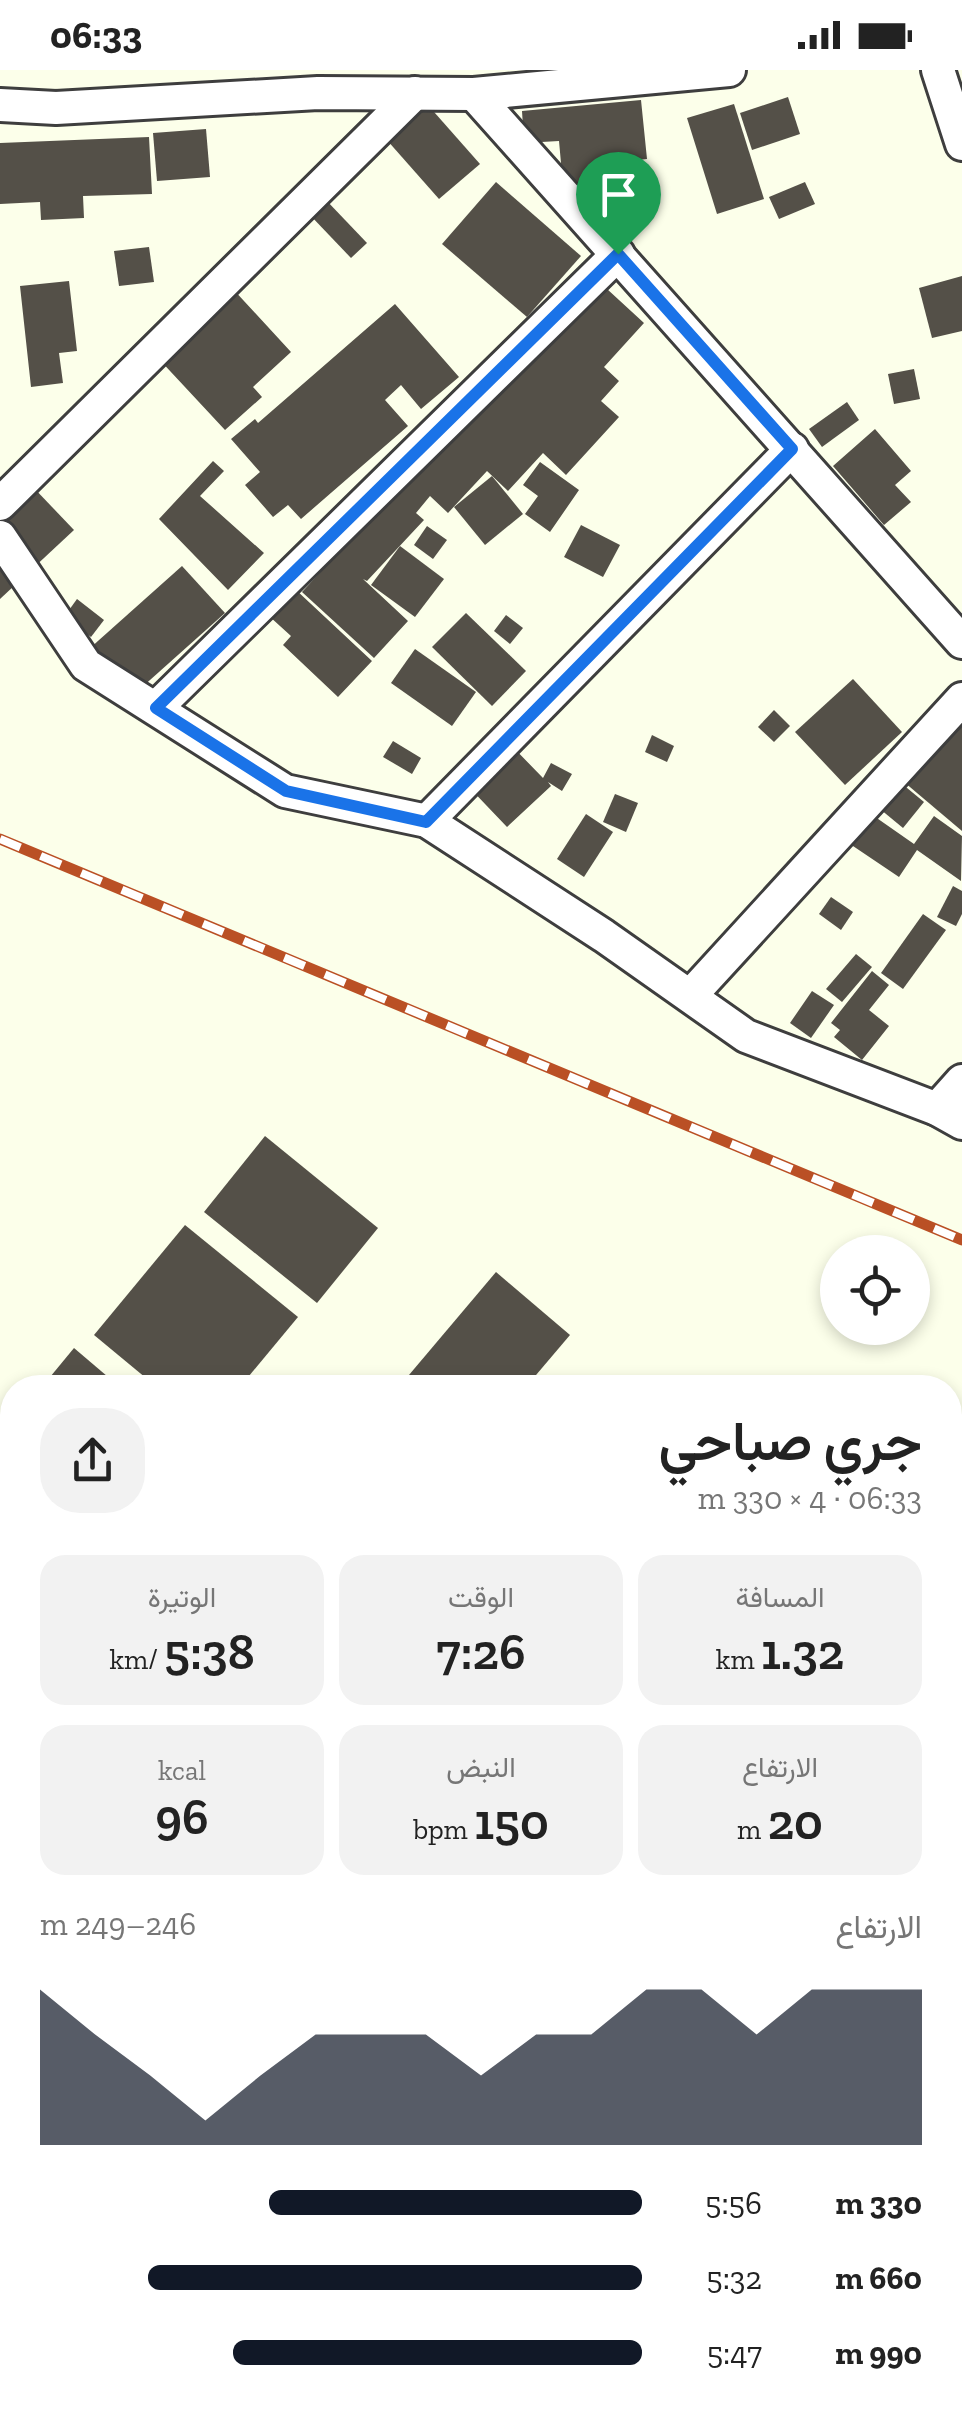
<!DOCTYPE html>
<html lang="ar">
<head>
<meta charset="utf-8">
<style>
  :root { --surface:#fff; --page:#f2f2f2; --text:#222; --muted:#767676; --accent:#111827 }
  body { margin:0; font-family:"Zilla Slab",Vazirmatn,serif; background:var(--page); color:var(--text); direction:rtl; height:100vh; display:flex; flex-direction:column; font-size:38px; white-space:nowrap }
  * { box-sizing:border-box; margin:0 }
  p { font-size:32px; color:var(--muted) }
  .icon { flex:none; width:55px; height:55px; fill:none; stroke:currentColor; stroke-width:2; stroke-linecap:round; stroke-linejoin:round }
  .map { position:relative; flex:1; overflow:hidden; direction:ltr }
  .side { position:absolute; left:0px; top:1305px; width:962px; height:1038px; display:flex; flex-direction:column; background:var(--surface); border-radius:40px 40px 0 0; box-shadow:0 5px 15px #0003; direction:rtl }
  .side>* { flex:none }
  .fabs { position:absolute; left:820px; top:1165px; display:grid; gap:20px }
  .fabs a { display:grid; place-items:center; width:110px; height:110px; border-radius:50%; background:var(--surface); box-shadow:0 5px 15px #0003; font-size:50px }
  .pin { position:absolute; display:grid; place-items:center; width:85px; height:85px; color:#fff; margin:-102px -42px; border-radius:50% 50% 50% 0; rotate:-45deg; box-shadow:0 0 10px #0007 }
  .pin .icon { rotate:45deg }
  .round { display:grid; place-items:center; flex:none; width:105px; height:105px; border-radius:40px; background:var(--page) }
  .head { display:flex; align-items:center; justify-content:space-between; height:170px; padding:0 40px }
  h1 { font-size:55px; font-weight:600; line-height:75px }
  .figures { display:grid; grid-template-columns:repeat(3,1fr); gap:15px; height:170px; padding:10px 40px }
  .figures div { display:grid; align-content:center; border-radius:25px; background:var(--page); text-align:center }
  .figures b { font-size:50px; font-weight:600 }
  .figures small { font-size:28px; font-weight:400 }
  .figures p { font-size:28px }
  .chart { height:280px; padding:20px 40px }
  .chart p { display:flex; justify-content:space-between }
  .chart svg { width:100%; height:180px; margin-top:10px; fill:var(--accent); opacity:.7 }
  ul { padding:0 40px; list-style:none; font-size:32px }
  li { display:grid; grid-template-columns:160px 120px 1fr; align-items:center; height:75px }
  li i { height:25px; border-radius:12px; background:var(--accent) }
  .status { display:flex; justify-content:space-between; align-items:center; height:70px; padding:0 50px; background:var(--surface); direction:ltr }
  .status svg { height:28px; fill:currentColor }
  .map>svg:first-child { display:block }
  .building { fill:#545048 }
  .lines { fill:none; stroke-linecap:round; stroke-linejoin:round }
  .service-casing { stroke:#3e3e3e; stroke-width:22 }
  .minor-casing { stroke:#3e3e3e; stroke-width:38 }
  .primary-casing { stroke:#1c1c1c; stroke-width:58 }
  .service { stroke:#fff; stroke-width:18 }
  .minor { stroke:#fff; stroke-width:32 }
  .primary { stroke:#e9f861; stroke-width:52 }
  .rail-casing { stroke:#ba5025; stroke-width:11 }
  .rail { stroke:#fff; stroke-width:8; stroke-dasharray:22; stroke-linecap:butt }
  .route-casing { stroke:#fff; stroke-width:20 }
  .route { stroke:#1a73e8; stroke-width:12 }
</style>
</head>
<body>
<div class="status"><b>06:33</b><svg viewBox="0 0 49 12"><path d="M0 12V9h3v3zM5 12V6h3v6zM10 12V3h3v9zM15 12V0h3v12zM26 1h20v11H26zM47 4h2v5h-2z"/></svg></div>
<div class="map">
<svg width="962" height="2342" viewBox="0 0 962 2342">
  <rect width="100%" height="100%" fill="#fcffea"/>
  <g class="building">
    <polygon points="788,27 800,64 752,80 740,43"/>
    <polygon points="641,30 647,89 628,91 630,109 563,115 559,71 524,73 522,41"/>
    <polygon points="427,34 480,94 439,129 386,69"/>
    <polygon points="734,34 764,129 717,144 687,48"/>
    <polygon points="206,59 210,107 157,111 153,63"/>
    <polygon points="149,67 152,124 83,126 84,148 41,150 40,132 0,134 0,73"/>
    <polygon points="496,112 581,186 527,247 442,174"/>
    <polygon points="805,112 815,134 779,149 769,127"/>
    <polygon points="325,129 367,173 351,188 309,144"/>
    <polygon points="149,177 154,212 119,216 114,181"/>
    <polygon points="962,206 962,261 932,268 919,218"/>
    <polygon points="594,207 644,253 604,297 619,311 601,331 619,347 566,405 543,383 508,421 487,401 448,443 430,426 416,443 424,450 367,511 363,509 408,551 374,588 302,522"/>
    <polygon points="69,211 77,281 59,283 63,313 31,317 20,216"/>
    <polygon points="232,218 291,282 253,317 262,327 225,360 157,287"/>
    <polygon points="395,234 459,307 421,339 401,315 385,330 408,356 301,449 288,435 273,447 245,415 260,402 231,369 255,349 258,353"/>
    <polygon points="914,299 920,329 894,334 888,304"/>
    <polygon points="847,332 859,350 822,377 809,359"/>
    <polygon points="875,359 911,401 895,415 911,432 884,455 833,396"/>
    <polygon points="213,391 224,401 200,426 264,483 228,520 159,449"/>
    <polygon points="540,392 579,420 550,462 525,444 538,426 523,415"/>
    <polygon points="492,406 523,444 485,475 454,437"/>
    <polygon points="32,416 74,460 0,529 0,445"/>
    <polygon points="581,455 620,475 603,507 564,487"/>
    <polygon points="427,456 447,470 433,489 414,475"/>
    <polygon points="400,476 444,509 415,547 371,515"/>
    <polygon points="182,496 225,543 131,627 89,579"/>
    <polygon points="295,519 372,591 338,627 283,575 291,566 269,546"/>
    <polygon points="77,529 104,550 91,567 64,547"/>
    <polygon points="466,543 526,601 492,636 432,577"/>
    <polygon points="506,545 523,558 510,574 494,561"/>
    <polygon points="415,579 476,622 452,656 391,613"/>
    <polygon points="853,609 902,662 845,715 795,662"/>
    <polygon points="774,640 790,656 774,672 758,657"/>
    <polygon points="962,644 962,761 904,712"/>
    <polygon points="652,665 674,676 667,692 645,682"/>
    <polygon points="393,671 421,688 412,704 383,687"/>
    <polygon points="508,672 543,708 551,693 572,704 562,721 548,712 551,716 507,757 465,713"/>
    <polygon points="901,713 924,732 903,758 880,739"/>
    <polygon points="615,724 638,733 626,762 603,752"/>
    <polygon points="586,744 613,762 584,807 557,789"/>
    <polygon points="871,744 914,774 934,746 962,766 961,811 917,780 899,807 850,774"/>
    <polygon points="953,816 962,821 962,844 956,856 937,847"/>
    <polygon points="831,827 853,842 841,860 819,844"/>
    <polygon points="923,844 946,860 903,919 881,903"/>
    <polygon points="856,884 872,897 842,932 826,919"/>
    <polygon points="872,901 889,915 869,940 889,956 862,990 834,967 840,960 831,953"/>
    <polygon points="812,921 834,935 811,968 790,953"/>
    <polygon points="265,1066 378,1158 317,1233 204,1142"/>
    <polygon points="185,1155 298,1247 239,1318 158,1318 94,1265"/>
    <polygon points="496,1202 570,1265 525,1318 398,1318"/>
    <polygon points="74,1278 121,1318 41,1318"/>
    <polygon points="0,1604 12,1614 12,1625 0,1641"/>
    <polygon points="12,1782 12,1906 0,1921 0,1797"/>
    <polygon points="9,2195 12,2198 12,2289 2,2302 0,2206"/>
    <polygon points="950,2256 962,2266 962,2335 950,2325"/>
    <polygon points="40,2330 118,2330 131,2342 43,2342 35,2336"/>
    <polygon points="200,2330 261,2330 253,2342 206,2342 196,2335"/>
    <polygon points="765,2330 815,2330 805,2342 779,2342"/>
  </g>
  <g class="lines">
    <g class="service-casing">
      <polyline id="service" points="382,2330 396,2342"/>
    </g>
    <g class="minor-casing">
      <g id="minor">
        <polyline points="938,0 962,74"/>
        <polyline points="474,24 962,572"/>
        <polyline points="0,35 56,38 318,23 474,24 729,0"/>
        <polyline points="0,434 415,23"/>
        <polyline points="0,467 86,595 285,721 427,751 604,866 746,966 937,1039 962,1053"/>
        <polyline points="156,638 618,184"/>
        <polyline points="427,751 792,379"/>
        <polyline points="691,925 962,629"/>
        <polyline points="937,1039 962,1011"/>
      </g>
    </g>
    <g class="primary-casing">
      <g id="primary">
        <polyline points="950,1859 962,1846"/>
        <polyline points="950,1909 962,1896"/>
        <polyline points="499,2342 511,2330"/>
        <polyline points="552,2342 563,2330"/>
      </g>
    </g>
    <use href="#service" class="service"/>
    <use href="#minor" class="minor"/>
    <use href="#primary" class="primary"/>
    <g class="rail-casing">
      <polyline id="rail" points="0,769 962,1170"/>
    </g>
    <use href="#rail" class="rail"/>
  </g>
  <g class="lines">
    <g class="route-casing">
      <polygon id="route" points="618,184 792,379 426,752 286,721 156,638"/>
    </g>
    <use href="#route" class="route"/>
  </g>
</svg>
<div class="fabs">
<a><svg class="icon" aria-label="locate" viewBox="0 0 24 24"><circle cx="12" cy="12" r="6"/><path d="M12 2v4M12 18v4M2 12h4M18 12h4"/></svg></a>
</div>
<div class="pin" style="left:618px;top:184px;background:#1e9e55"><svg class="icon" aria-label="arrive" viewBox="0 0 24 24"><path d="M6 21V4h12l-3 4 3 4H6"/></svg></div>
<section class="side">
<div class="head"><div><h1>جري صباحي</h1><p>06:33 · 4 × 330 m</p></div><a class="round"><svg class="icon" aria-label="share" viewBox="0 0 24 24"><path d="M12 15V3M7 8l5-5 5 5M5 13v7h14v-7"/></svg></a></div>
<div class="figures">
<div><p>المسافة</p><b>1.32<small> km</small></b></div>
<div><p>الوقت</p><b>7:26</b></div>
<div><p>الوتيرة</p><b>5:38<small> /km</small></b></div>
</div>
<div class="figures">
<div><p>الارتفاع</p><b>20<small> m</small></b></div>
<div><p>النبض</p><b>150<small> bpm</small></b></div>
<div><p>kcal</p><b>96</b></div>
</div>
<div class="chart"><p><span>الارتفاع</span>246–249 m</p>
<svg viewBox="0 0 160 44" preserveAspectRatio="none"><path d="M0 44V6L10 17L20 27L30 38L40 27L50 17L60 17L70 17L80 27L90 17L100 17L110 6L120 6L130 17L140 6L150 6L160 6V44z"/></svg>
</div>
<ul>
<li><b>330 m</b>5:56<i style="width:62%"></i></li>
<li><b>660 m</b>5:32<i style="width:82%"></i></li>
<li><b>990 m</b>5:47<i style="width:68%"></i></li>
</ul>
</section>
</div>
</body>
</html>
